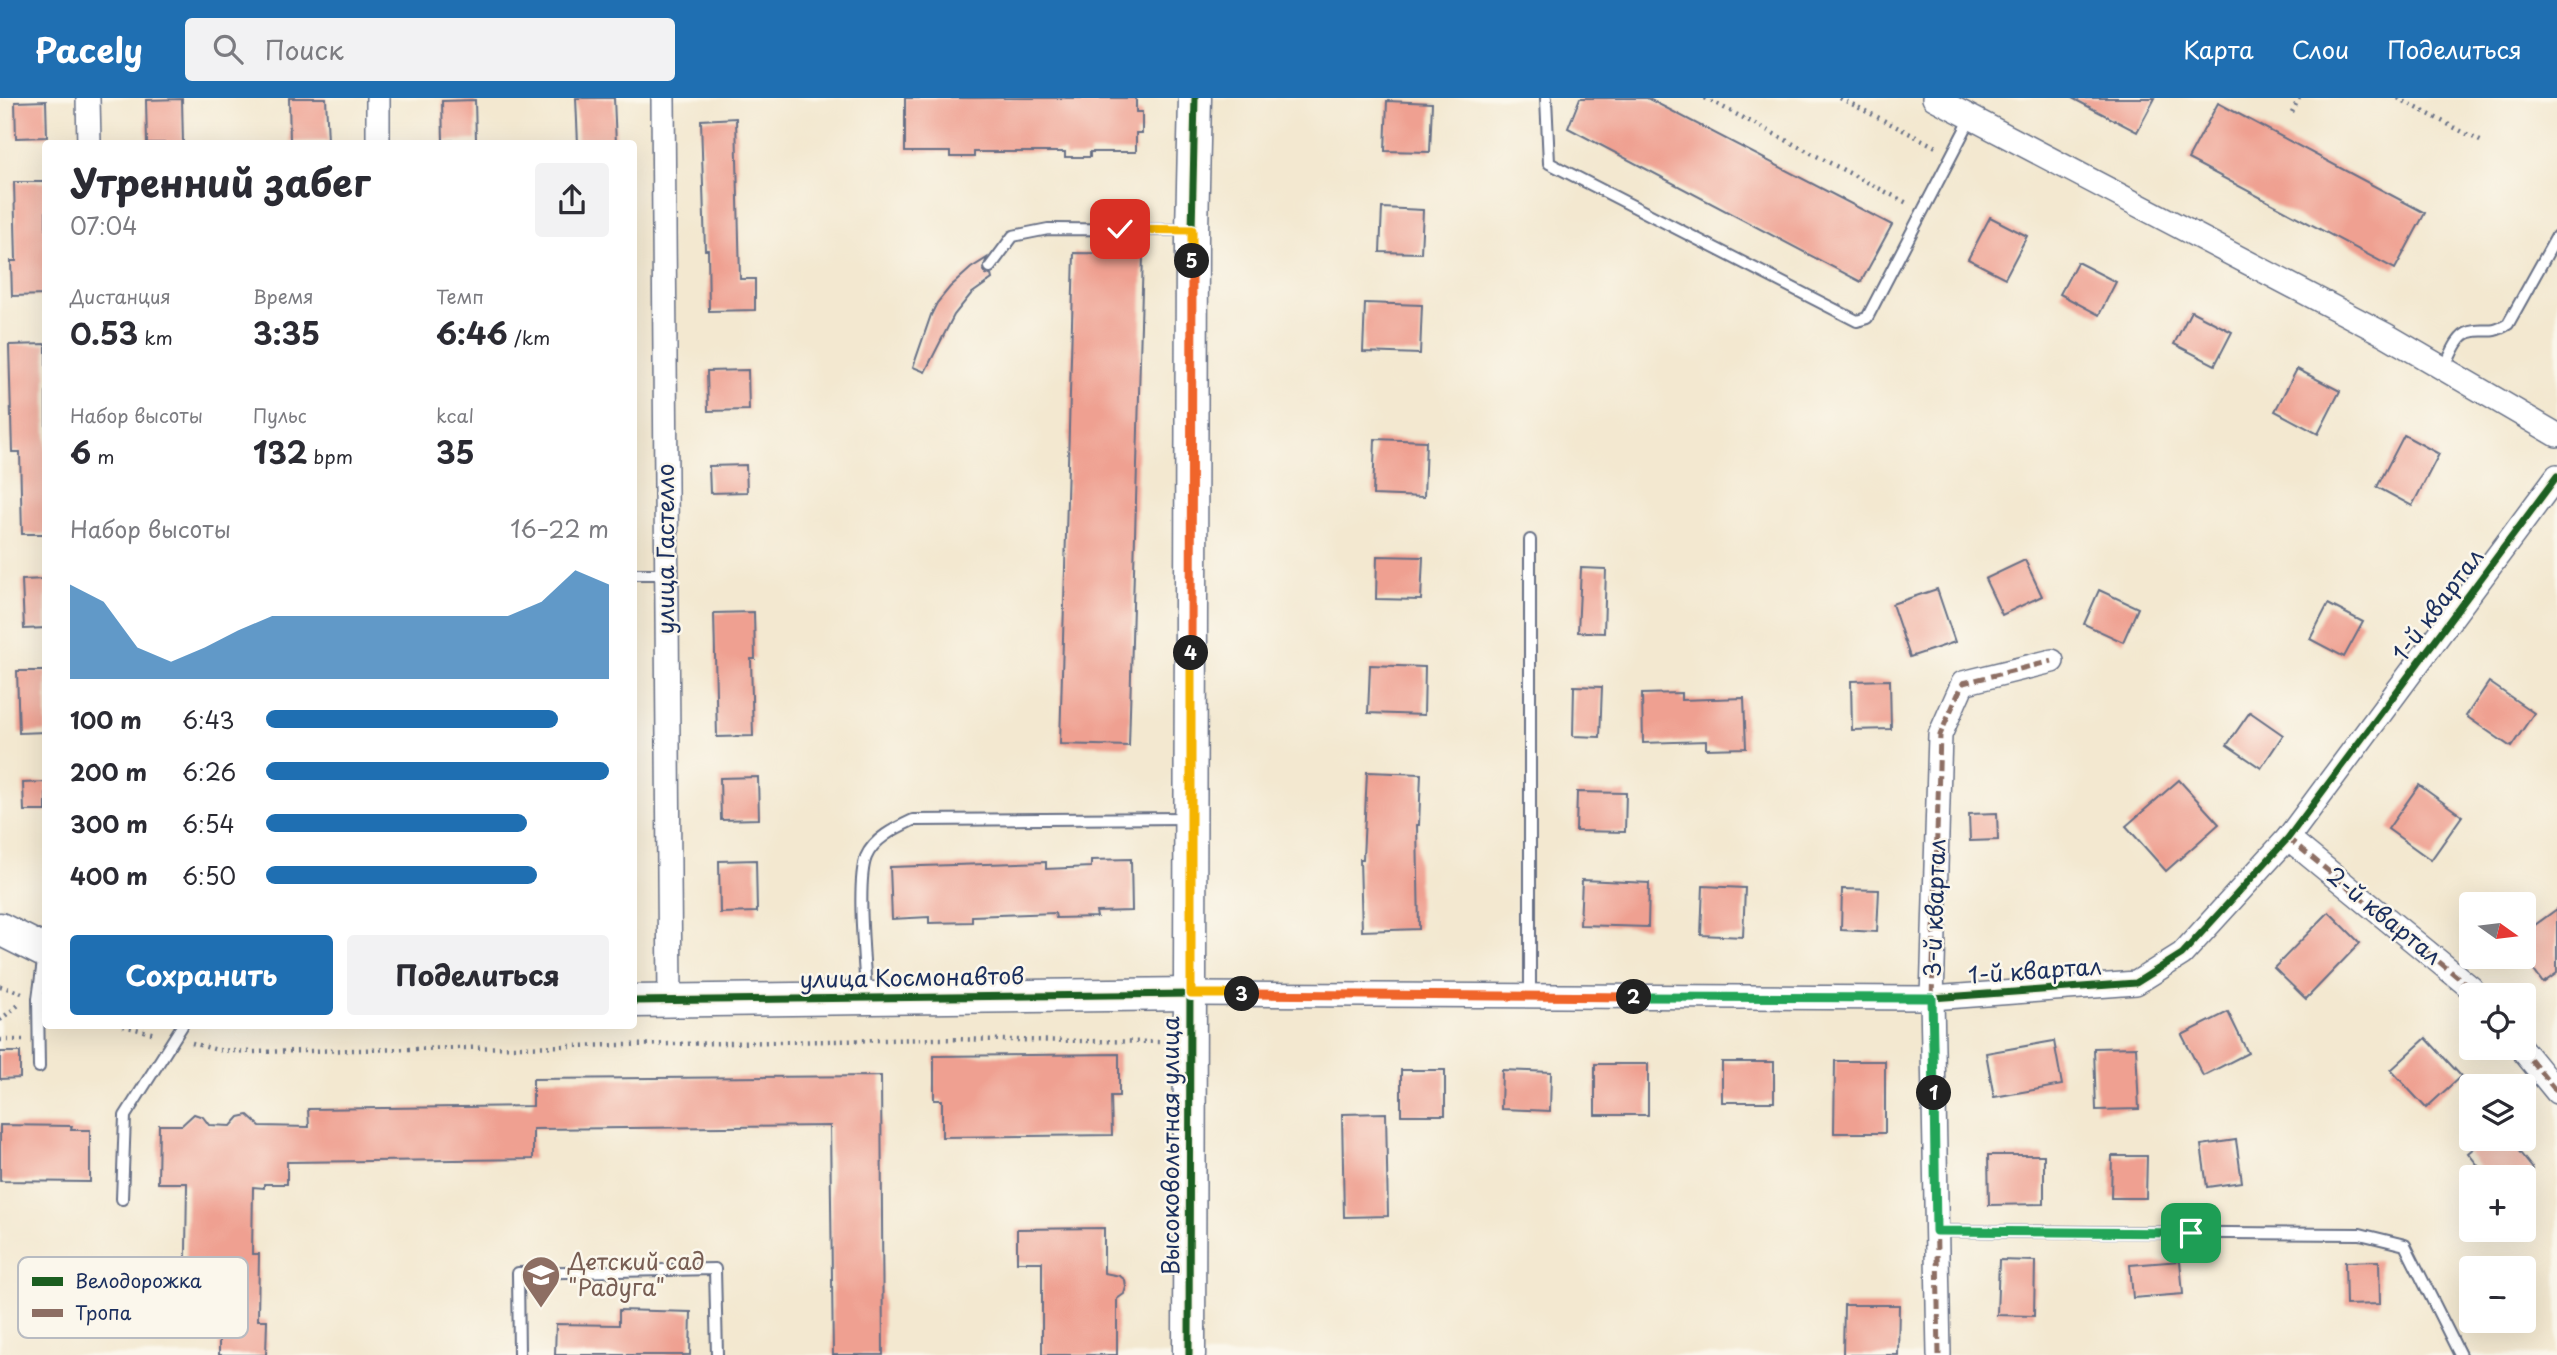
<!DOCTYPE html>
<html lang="ru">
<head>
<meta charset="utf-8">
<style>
  :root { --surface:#fff; --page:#f2f2f3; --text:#2b2b33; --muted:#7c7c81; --accent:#1f6fb2 }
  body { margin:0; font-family:"Playpen Sans",sans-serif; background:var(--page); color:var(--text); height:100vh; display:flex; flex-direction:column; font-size:26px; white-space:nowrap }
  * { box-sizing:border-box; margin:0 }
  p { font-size:23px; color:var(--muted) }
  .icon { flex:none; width:38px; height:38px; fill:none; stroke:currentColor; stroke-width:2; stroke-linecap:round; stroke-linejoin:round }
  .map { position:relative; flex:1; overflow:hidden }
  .sheet { position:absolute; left:42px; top:42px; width:595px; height:889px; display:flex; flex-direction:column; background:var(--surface); border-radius:7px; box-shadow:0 7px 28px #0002 }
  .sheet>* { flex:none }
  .needle { width:46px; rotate:104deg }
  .fabs { position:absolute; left:2459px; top:794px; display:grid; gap:14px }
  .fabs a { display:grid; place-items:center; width:77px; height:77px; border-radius:7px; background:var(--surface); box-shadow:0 7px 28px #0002; font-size:35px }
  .pin { position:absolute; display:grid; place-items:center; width:60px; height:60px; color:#fff; margin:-30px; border-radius:14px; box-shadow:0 4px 10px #0006 }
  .km { position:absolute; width:35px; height:35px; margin:-18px; border-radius:50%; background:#222; color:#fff; font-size:19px; line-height:35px; text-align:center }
  .round { display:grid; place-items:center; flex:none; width:74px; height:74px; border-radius:7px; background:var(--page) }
  .headline { display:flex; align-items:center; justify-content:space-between; height:119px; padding:0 28px }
  h1 { font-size:38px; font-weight:700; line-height:52px }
  .stats { display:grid; grid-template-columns:repeat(3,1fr); gap:10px; height:119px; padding:7px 28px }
  .stats div { display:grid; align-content:center }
  .stats b { font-size:30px; font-weight:700 }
  .stats small { font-size:19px; font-weight:400 }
  .stats p { font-size:19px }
  .chart { height:196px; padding:14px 28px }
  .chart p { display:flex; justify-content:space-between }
  .chart svg { width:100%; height:126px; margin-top:7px; fill:var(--accent); opacity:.7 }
  .action { display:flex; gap:14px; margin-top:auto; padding:14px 28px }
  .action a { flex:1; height:80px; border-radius:7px; background:var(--accent); color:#fff; font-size:28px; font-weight:700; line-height:80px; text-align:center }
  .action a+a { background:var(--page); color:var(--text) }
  ul { padding:0 28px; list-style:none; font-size:23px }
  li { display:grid; grid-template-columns:112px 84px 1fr; align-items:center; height:52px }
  li i { height:18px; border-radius:9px; background:var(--accent) }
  header { display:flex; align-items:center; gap:42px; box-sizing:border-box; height:98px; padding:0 35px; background:var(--accent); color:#fff }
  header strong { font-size:33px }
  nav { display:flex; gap:38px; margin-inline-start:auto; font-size:24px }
  .search { width:490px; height:63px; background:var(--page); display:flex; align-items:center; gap:18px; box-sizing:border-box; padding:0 24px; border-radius:7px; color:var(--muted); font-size:26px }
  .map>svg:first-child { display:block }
  .building { fill:#efa091 }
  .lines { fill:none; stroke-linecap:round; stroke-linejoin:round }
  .lane-casing { stroke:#677086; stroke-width:14 }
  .street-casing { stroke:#677086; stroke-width:26 }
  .secondary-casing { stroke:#677086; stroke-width:35 }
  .path { stroke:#677086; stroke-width:4.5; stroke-dasharray:2 5; stroke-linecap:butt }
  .lane { stroke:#fff; stroke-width:10 }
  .street { stroke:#fff; stroke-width:23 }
  .secondary { stroke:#fff; stroke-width:32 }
  .quiet { stroke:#8d6e63; stroke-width:5; stroke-dasharray:10 5; stroke-linecap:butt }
  .cycleway-casing { stroke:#fbf7ec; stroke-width:11 }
  .cycleway { stroke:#1b5e20; stroke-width:7 }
  .split-1-casing { stroke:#fff; stroke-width:14 }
  .split-2-casing { stroke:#fff; stroke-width:14 }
  .split-3-casing { stroke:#fff; stroke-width:14 }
  .split-4-casing { stroke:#fff; stroke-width:14 }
  .split-5-casing { stroke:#fff; stroke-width:14 }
  .split-6-casing { stroke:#fff; stroke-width:14 }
  .split-1 { stroke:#22a559; stroke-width:9 }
  .split-2 { stroke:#22a559; stroke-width:9 }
  .split-3 { stroke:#f0652b; stroke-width:9 }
  .split-4 { stroke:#f5b400; stroke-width:9 }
  .split-5 { stroke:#f0652b; stroke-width:9 }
  .split-6 { stroke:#f5b400; stroke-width:9 }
  .labels { text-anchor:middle; stroke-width:5; stroke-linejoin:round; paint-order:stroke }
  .street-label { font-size:23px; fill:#1b2f5e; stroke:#fbf7ec }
  .education-label { font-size:23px; fill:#785e54; stroke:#fbf7ec; text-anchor:start }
  .key { fill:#fbf7ec; stroke:#b8bbc1; stroke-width:2 }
  .key-label { font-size:19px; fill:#1b2f5e }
</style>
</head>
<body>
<header>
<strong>Pacely</strong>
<div class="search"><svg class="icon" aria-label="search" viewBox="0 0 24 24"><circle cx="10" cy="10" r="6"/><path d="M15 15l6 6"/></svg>Поиск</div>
<nav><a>Карта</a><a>Слои</a><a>Поделиться</a></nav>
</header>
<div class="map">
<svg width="2557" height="1257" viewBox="0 0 2557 1257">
  <rect width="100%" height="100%" fill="#fbf7ec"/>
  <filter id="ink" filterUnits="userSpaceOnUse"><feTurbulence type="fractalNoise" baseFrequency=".0143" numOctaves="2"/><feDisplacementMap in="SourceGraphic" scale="14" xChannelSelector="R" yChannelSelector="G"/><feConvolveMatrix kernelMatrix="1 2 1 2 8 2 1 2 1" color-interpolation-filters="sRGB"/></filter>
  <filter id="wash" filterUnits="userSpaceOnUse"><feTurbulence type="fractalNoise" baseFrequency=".00686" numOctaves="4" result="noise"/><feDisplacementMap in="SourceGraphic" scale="28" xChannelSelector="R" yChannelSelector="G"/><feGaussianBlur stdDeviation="1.57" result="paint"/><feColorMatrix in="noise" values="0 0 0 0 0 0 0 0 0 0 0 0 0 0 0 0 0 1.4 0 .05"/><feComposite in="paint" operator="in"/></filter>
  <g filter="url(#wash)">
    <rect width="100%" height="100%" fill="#f3e8d0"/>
    <g id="blocks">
      <g class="building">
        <polygon points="289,0 326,0 328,43 290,44"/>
        <polygon points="576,0 614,0 616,46 578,46"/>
        <polygon points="905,0 1136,0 1136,14 1142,14 1142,35 1136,35 1136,54 1090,54 1090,59 1065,59 1065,54 974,54 974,59 950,59 950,54 905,54"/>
        <polygon points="1580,0 1647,0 1892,127 1861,184 1568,30"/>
        <polygon points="2072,0 2155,0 2137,34"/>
        <polygon points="182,1 183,45 147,45 146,2"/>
        <polygon points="475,2 476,42 443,43 442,3"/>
        <polygon points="46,3 47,39 16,40 15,4"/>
        <polygon points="1387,3 1432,5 1430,54 1385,53"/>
        <polygon points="2218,5 2425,115 2395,171 2188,61"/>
        <polygon points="736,20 740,181 755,181 755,212 709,213 708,152 705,152 701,22"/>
        <polygon points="14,84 46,84 46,197 12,198 11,163 16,163"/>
        <polygon points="1382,110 1423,112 1421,155 1380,154"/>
        <polygon points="1990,119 2027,138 2005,180 1968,161"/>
        <polygon points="1074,155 1143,156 1129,648 1060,646"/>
        <polygon points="987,160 983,171 986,176 991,177 992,181 971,196 954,217 925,274 913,269 931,217 937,205 950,189 971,170"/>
        <polygon points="2077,164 2116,184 2099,217 2060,196"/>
        <polygon points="1365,205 1422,207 1420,256 1363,254"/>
        <polygon points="2191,213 2232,234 2215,267 2174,246"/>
        <polygon points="46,246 46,436 22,436 20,354 12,354 9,247"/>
        <polygon points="2297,271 2340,293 2318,336 2275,313"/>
        <polygon points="748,272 749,312 708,313 707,273"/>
        <polygon points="2404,337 2439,356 2412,408 2377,389"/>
        <polygon points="1375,341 1426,343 1424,399 1373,397"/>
        <polygon points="746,367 747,394 710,395 709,368"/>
        <polygon points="1377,458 1423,459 1421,502 1376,501"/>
        <polygon points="2025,462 2042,498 2002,517 1985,481"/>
        <polygon points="1581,470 1606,471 1604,535 1578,534"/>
        <polygon points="46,481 46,530 24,531 22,482"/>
        <polygon points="1937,491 1955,544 1910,559 1892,506"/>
        <polygon points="2099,492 2138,510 2123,544 2084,526"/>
        <polygon points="2328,506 2363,524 2344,559 2310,541"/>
        <polygon points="754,514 755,561 751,561 753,638 717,639 714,515"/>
        <polygon points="1370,567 1425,569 1424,617 1368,615"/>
        <polygon points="17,573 46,573 46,634 19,635"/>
        <polygon points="1890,582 1891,631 1852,632 1851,583"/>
        <polygon points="2489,584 2534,615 2511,649 2466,618"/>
        <polygon points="1574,588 1602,589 1600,639 1573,638"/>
        <polygon points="1681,595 1681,602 1744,600 1746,650 1706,651 1706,643 1643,645 1642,596"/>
        <polygon points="2250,614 2283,637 2261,670 2227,647"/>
        <polygon points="1367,674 1421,676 1419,727 1417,727 1419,831 1362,833 1360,761 1363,761"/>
        <polygon points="758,679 759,721 721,722 720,680"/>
        <polygon points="2179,682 2219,726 2166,773 2126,728"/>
        <polygon points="46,684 46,713 24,713 23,685"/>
        <polygon points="2419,687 2462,718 2431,762 2388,731"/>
        <polygon points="1577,694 1626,695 1625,734 1576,733"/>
        <polygon points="1997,715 1998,742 1970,743 1969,716"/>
        <polygon points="1131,761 1132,813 1096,814 1097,819 1056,820 1055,815 972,818 972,824 929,825 929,819 892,821 890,769 1046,764 1046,771 1091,769 1091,762"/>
        <polygon points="756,762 757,814 720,815 719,763"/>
        <polygon points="1582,782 1649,785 1648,829 1580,827"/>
        <polygon points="1703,788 1745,790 1743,839 1701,837"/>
        <polygon points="1842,791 1879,792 1877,834 1841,832"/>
        <polygon points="2557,811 2557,875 2543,885 2524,859 2524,835"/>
        <polygon points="2329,814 2360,845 2306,901 2274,870"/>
        <polygon points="2228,914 2248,955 2203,978 2182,937"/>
        <polygon points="2426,940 2461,978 2426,1010 2391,972"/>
        <polygon points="2054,943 2062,987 1994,999 1986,955"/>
        <polygon points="2136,949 2139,1011 2096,1012 2094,950"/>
        <polygon points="0,954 20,954 20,980 0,981"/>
        <polygon points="1119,956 1119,998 1111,998 1112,1037 942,1039 942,1002 934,1002 934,958"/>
        <polygon points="1835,963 1885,963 1885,1035 1834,1035"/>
        <rect x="1722" y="964" width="52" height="40"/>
        <rect x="1595" y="966" width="53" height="51"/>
        <rect x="1401" y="972" width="44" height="45"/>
        <polygon points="1502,972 1551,974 1550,1013 1501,1011"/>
        <polygon points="881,978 883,1257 833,1257 830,1028 533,1031 533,1061 287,1064 287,1086 264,1086 264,1090 253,1089 252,1156 259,1156 258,1222 267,1222 266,1257 219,1257 219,1222 185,1220 187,1085 158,1085 159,1027 182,1027 194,1016 203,1019 209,1027 231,1028 239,1019 248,1017 260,1028 309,1029 308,1011 533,1008 533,981"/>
        <polygon points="1386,1015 1388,1118 1344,1119 1342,1016"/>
        <polygon points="0,1027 72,1028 71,1032 90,1032 90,1084 0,1083"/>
        <polygon points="2485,1041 2509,1041 2533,1071 2522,1080 2488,1080 2468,1055"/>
        <polygon points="2236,1042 2242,1084 2207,1089 2201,1047"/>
        <polygon points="1988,1057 2044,1057 2044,1106 1989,1107"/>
        <polygon points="2112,1058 2147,1058 2146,1100 2111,1100"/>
        <polygon points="1104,1130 1104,1175 1120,1178 1125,1182 1126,1189 1124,1196 1117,1201 1117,1257 1042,1257 1042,1164 1017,1164 1017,1131"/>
        <polygon points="1999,1162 2035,1163 2034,1218 1997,1217"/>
        <polygon points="2180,1163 2183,1196 2133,1200 2130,1167"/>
        <polygon points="2379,1163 2380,1206 2346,1207 2345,1164"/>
        <polygon points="1844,1207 1899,1207 1898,1257 1843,1257"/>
        <polygon points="619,1212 691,1214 690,1257 555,1257 556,1226 619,1227"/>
      </g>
    </g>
  </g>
  <g filter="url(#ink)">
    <use href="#blocks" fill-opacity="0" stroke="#677086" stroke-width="2"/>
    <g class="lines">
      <g class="lane-casing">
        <g id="lane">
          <polyline points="1546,0 1549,65 1857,223 1867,220 1971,20"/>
          <polyline points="990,169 1013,138 1048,131 1189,132"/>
          <path d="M2444 271C2450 260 2456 238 2470 234 2487 229 2488 238 2508 226L2557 138"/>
          <polyline points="634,476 666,476"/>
          <path d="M866 897C865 865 856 785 866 759 874 740 896 730 913 722L1188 720"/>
          <polyline points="1530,898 1530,442"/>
          <polyline points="39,969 38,901 44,856"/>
          <polyline points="122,1101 125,1018 182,928"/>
          <polyline points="1936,1133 2360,1136 2405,1147 2460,1257"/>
          <polyline points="519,1257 518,1175 715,1171 717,1257"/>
        </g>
      </g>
      <g class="street-casing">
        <g id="street">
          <polyline points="88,0 89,46"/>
          <polyline points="378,0 378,46"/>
          <polyline points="663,0 670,903"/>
          <polyline points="1934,0 2386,237 2557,337"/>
          <polyline points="2288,740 2471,890 2477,898"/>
          <polyline points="1191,896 1932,900 2136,885 2182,856 2288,740 2557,378"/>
          <polyline points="2521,950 2557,994"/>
          <polyline points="1939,1257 1932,900 1940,637 1963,585 2052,563"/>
        </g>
      </g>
      <g class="secondary-casing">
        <g id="secondary">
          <polyline points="0,831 46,854"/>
          <polyline points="634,903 1191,896"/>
          <polyline points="1189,1257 1192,132 1195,0"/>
        </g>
      </g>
      <g class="path">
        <polyline points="1705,0 1909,106"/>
        <polyline points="1840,0 1936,49"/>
        <polyline points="2398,0 2484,45"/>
        <polyline points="2292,14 2299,0"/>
        <polyline points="0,888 22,895"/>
        <polyline points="0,922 21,905"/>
        <polyline points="123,928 156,936"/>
        <polyline points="0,942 24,942"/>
        <polyline points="192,945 217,952 253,954 937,941 1162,944"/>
      </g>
      <use href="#lane" class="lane"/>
      <use href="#street" class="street"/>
      <use href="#secondary" class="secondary"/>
      <g class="quiet">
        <polyline points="2288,740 2471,890 2477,898"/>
        <polyline points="2521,950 2557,994"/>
        <polyline points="1939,1257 1932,900 1940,637 1963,585 2052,563"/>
      </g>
      <g class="cycleway-casing">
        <g id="cycleway">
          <polyline points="634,903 1191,896 1932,900 2136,885 2182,856 2288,740 2557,378"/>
          <polyline points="1189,1257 1192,132 1195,0"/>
        </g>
      </g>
      <use href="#cycleway" class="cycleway"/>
    </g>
  </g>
  <g class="lines" filter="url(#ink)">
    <g class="split-1-casing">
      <polyline id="split-1" points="1934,995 1936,1133 2191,1135"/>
    </g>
    <g class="split-2-casing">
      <polyline id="split-2" points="1634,899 1932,900 1934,995"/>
    </g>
    <g class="split-3-casing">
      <polyline id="split-3" points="1242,896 1634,899"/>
    </g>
    <g class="split-4-casing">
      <polyline id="split-4" points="1191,555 1191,896 1242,896"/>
    </g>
    <g class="split-5-casing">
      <polyline id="split-5" points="1191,555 1192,163"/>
    </g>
    <g class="split-6-casing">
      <polyline id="split-6" points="1120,131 1192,132 1192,163"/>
    </g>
    <use href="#split-1" class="split-1"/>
    <use href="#split-2" class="split-2"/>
    <use href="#split-3" class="split-3"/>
    <use href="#split-4" class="split-4"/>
    <use href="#split-5" class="split-5"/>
    <use href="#split-6" class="split-6"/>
  </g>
  <defs>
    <g id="school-pin" transform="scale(2.0125)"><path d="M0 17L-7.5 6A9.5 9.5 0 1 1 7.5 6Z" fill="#8d6e63" stroke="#fbf7ec"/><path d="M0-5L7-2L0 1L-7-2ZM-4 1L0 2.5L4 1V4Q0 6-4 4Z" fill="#fff"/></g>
  </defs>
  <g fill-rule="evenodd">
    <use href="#school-pin" x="541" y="1177"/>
  </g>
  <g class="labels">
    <g class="street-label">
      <text transform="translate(666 451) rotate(-90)" y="8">улица Гастелло</text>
      <text transform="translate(2438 507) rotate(-53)" y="8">1-й квартал</text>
      <text transform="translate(1935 810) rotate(-88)" y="8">3-й квартал</text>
      <text transform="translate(2384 818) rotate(39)" y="8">2-й квартал</text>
      <text transform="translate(2035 873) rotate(-4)" y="8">1-й квартал</text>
      <text transform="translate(912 880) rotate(-1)" y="8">улица Космонавтов</text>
      <text transform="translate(1171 1048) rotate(-90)" y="8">Высоковольтная улица</text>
    </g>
    <g class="education-label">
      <text x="568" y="1172">Детский сад<tspan x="568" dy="26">"Радуга"</tspan></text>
    </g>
  </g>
  <rect x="18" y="1159" width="230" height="81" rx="10" class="key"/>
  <rect x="32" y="1179" width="31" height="9" fill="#1b5e20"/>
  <rect x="32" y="1211" width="31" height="8" fill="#8d6e63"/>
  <g class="key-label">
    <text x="75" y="1190">Велодорожка</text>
    <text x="75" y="1222">Тропа</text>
  </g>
</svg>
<div class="fabs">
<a><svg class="needle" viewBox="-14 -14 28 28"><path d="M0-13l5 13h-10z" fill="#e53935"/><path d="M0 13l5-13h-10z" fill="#7c7c81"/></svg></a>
<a><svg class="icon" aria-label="locate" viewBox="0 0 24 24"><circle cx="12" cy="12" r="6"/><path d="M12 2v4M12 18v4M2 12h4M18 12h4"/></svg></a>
<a><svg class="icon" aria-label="layers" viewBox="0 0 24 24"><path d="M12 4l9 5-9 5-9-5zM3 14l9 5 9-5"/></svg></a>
<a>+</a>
<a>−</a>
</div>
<div class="pin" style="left:2191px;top:1135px;background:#1e9e55"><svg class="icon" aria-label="arrive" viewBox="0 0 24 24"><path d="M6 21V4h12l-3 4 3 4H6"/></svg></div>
<div class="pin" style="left:1120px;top:131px;background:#d93025"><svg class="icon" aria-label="check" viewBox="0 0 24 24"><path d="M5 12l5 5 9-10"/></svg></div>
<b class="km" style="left:1934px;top:995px">1</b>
<b class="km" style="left:1634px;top:899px">2</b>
<b class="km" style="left:1242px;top:896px">3</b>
<b class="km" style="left:1191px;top:555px">4</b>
<b class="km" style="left:1192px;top:163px">5</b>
<section class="sheet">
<div class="headline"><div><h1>Утренний забег</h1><p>07:04</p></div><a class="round"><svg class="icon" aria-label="share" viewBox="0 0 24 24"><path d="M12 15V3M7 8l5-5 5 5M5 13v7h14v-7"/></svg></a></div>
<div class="stats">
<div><p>Дистанция</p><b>0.53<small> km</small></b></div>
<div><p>Время</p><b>3:35</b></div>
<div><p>Темп</p><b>6:46<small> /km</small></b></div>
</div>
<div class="stats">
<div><p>Набор высоты</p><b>6<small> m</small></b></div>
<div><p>Пульс</p><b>132<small> bpm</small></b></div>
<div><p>kcal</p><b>35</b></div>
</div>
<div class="chart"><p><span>Набор высоты</span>16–22 m</p>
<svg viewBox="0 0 160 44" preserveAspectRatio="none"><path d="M0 44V11L10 17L20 33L30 38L40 33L50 27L60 22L70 22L80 22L90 22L100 22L110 22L120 22L130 22L140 17L150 6L160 11V44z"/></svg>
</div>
<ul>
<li><b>100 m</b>6:43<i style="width:85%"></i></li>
<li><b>200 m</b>6:26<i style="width:100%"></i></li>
<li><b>300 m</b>6:54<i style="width:76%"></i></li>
<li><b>400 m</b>6:50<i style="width:79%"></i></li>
</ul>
<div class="action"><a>Сохранить</a><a>Поделиться</a></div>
</section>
</div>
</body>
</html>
